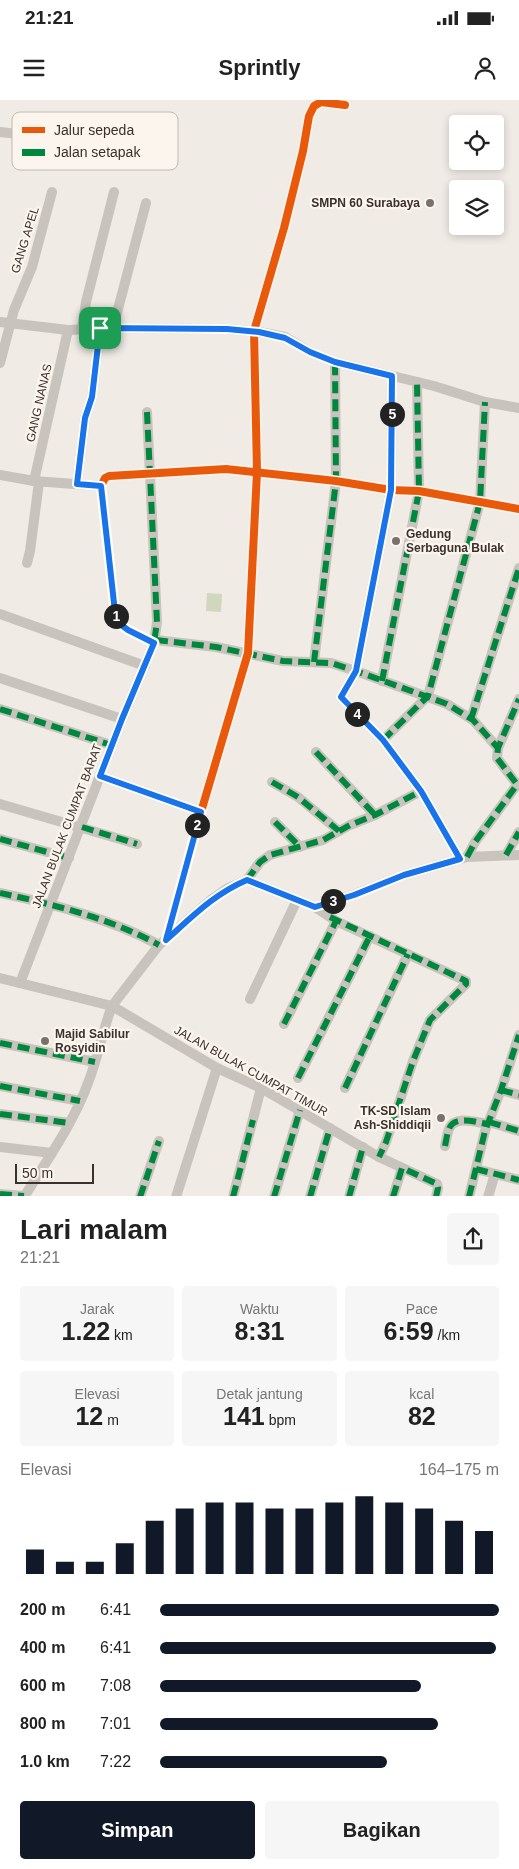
<!DOCTYPE html>
<html lang="id">
<head>
<meta charset="utf-8">
<style>
  :root { --surface:#fff; --page:#f6f6f6; --text:#222; --muted:#767676; --accent:#111827 }
  body { margin:0; font-family:Arial,sans-serif; background:var(--page); color:var(--text); height:100vh; display:flex; flex-direction:column; font-size:19px; white-space:nowrap }
  * { box-sizing:border-box; margin:0 }
  p { font-size:16px; color:var(--muted) }
  .icon { flex:none; width:28px; height:28px; fill:none; stroke:currentColor; stroke-width:2; stroke-linecap:round; stroke-linejoin:round }
  .map { position:relative; height:1096px; overflow:hidden }
  .side { display:flex; flex-direction:column; background:var(--surface); flex:1 }
  .side>* { flex:none }
  .buttons { position:absolute; left:449px; top:15px; display:grid; gap:10px }
  .buttons a { display:grid; place-items:center; width:55px; height:55px; border-radius:5px; background:var(--surface); box-shadow:0 2px 8px #0003; font-size:25px }
  .scale { position:absolute; left:15px; bottom:12px; width:79px; box-sizing:border-box; padding-left:5px; border:2px solid #3b302b; border-top:0; font-size:14px; line-height:18px; white-space:nowrap; color:#3b302b; -webkit-text-stroke:4px #fbf5ee; paint-order:stroke }
  .pin { position:absolute; display:grid; place-items:center; width:42px; height:42px; color:#fff; margin:-21px; border-radius:10px; box-shadow:0 2px 8px #0006 }
  .km { position:absolute; width:25px; height:25px; margin:-12px; border-radius:50%; background:#222; color:#fff; font-size:14px; line-height:25px; text-align:center }
  .round { display:grid; place-items:center; flex:none; width:52px; height:52px; border-radius:5px; background:var(--page) }
  .head { display:flex; align-items:center; justify-content:space-between; height:85px; padding:0 20px }
  h1 { font-size:28px; font-weight:700; line-height:38px }
  .stats { display:grid; grid-template-columns:repeat(3,1fr); gap:8px; height:85px; padding:5px 20px }
  .stats div { display:grid; align-content:center; border-radius:5px; background:var(--page); text-align:center }
  .stats b { font-size:25px; font-weight:700 }
  .stats small { font-size:14px; font-weight:400 }
  .stats p { font-size:14px }
  .chart { height:140px; padding:10px 20px }
  .chart p { display:flex; justify-content:space-between }
  .chart svg { width:100%; height:90px; margin-top:5px; stroke:var(--accent); stroke-width:6 }
  .primary-button { display:flex; gap:10px; margin-top:auto; padding:10px 20px }
  .primary-button a { flex:1; height:58px; border-radius:5px; background:var(--accent); color:#fff; font-size:20px; font-weight:700; line-height:58px; text-align:center }
  .primary-button a+a { background:var(--page); color:var(--text) }
  ul { padding:0 20px; list-style:none; font-size:16px }
  li { display:grid; grid-template-columns:80px 60px 1fr; align-items:center; height:38px }
  li i { height:12px; border-radius:6px; background:var(--accent) }
  .status { display:flex; justify-content:space-between; align-items:center; height:35px; padding:0 25px; background:var(--surface); direction:ltr }
  .status svg { height:14px; fill:currentColor }
  header { display:flex; justify-content:space-between; align-items:center; height:65px; padding:0 20px; background:var(--surface); font-size:22px; font-weight:700 }
  .map>svg:first-child { display:block }
  .green { fill:#d1d6bf }
  .lines { fill:none; stroke-linecap:round; stroke-linejoin:round }
  .minor { stroke:#c9c3be; stroke-width:10 }
  .quiet { stroke:#00873e; stroke-width:6; stroke-dasharray:12 6; stroke-linecap:butt }
  .cycleway-casing { stroke:#fbf5ee; stroke-width:11 }
  .cycleway { stroke:#e8590c; stroke-width:8 }
  .route-casing { stroke:#fff; stroke-width:10 }
  .route { stroke:#1a73e8; stroke-width:6 }
  .poi-dot { fill:#7a716c; stroke:#fbf5ee; stroke-width:2 }
  .labels { text-anchor:middle; stroke-width:4.5; stroke-linejoin:round; paint-order:stroke }
  .poi-label { font-size:12px; font-weight:bold; fill:#3b302b; stroke:#fbf5ee; text-anchor:end }
  .street-label { font-size:12px; fill:#3b302b; stroke:#fbf5ee }
  .key { fill:#fbf5ee; stroke:#c1bab4; stroke-width:1 }
  .key-label { font-size:14px; fill:#3b302b }
</style>
</head>
<body>
<div class="status"><b>21:21</b><svg viewBox="0 0 49 12"><path d="M0 12V9h3v3zM5 12V6h3v6zM10 12V3h3v9zM15 12V0h3v12zM26 1h20v11H26zM47 4h2v5h-2z"/></svg></div>
<header><svg class="icon" aria-label="menu" viewBox="0 0 24 24"><path d="M4 6h16M4 12h16M4 18h16"/></svg>Sprintly<svg class="icon" aria-label="person" viewBox="0 0 24 24"><circle cx="12" cy="8" r="4"/><path d="M4 21q1-7 8-7t8 7"/></svg></header>
<div class="map">
<svg width="519" height="1097" viewBox="0 0 519 1097">
  <rect width="100%" height="100%" fill="#f0ebe5"/>
  <polygon class="green" points="207,493 222,494 221,512 206,511"/>
  <g class="lines">
    <g class="minor">
      <polyline points="0,32 107,44"/>
      <polyline points="0,222 68,230 113,228 227,229 259,232 285,237 310,252 335,262 434,286 485,302 519,308"/>
      <polyline points="113,228 146,103"/>
      <polyline points="82,229 86,202 114,92"/>
      <polyline points="0,263 14,210 32,167 52,92"/>
      <polyline points="392,276 391,390 356,571 341,597 383,640 421,691 460,759"/>
      <polyline points="0,375 34,381 101,386"/>
      <polyline points="34,381 68,230"/>
      <polyline points="77,384 85,318 92,297 100,228"/>
      <polyline points="27,463 30,451 39,382"/>
      <polyline points="0,514 145,566"/>
      <polyline points="156,540 216,547 283,561 331,563 356,571 447,604 473,620 498,648"/>
      <polyline points="154,543 128,530 116,521 101,386 105,378 109,376 226,369 336,381 391,390 419,391 519,409"/>
      <polyline points="314,562 336,381 335,262"/>
      <polyline points="0,578 122,619"/>
      <polyline points="382,581 419,391 417,282"/>
      <polyline points="0,609 111,645"/>
      <polyline points="471,619 519,468"/>
      <polyline points="383,640 428,596 480,402 485,302"/>
      <polyline points="316,652 375,715"/>
      <polyline points="100,676 201,712"/>
      <polyline points="272,682 298,697 339,731"/>
      <polyline points="0,704 137,744"/>
      <polyline points="275,722 300,747"/>
      <polyline points="0,739 69,758"/>
      <polyline points="506,755 519,732"/>
      <polyline points="467,757 475,742 516,686 516,683 497,658 498,648 519,599"/>
      <polyline points="247,780 260,762 270,755 323,740 350,725 375,715 421,691"/>
      <path d="M0 793C52 804 112 819 159 845"/>
      <polyline points="315,807 336,821 466,881 466,884 430,920 413,961 386,1042 379,1057"/>
      <polyline points="166,840 201,712 248,553 257,372 254,231 284,128 303,51 309,16 314,6 321,2 345,5"/>
      <polyline points="0,878 112,906 159,845 212,799 228,788 247,780 315,807 353,795 404,775 467,757 519,755"/>
      <polyline points="20,883 122,619 154,543 157,522 147,312"/>
      <polyline points="250,899 297,800"/>
      <polyline points="284,924 336,821"/>
      <polyline points="0,943 95,962"/>
      <polyline points="298,978 370,836"/>
      <polyline points="0,986 80,1001"/>
      <polyline points="345,988 408,854"/>
      <polyline points="501,990 519,995"/>
      <polyline points="0,1014 69,1023"/>
      <polyline points="489,1022 519,1031"/>
      <path d="M445 1046C446 1041 447 1034 449 1029 454 1015 476 1022 487 1024"/>
      <polyline points="0,1047 52,1053"/>
      <polyline points="476,1069 519,1080"/>
      <polyline points="0,1094 24,1096"/>
      <path d="M24 1097C47 1060 73 1024 88 983 98 958 102 932 112 906L217 968 261 988 379 1057 437 1084 438 1088 436 1097"/>
      <polyline points="140,1097 159,1041"/>
      <polyline points="176,1097 217,968"/>
      <polyline points="233,1097 261,988"/>
      <polyline points="274,1097 300,1010"/>
      <polyline points="310,1097 330,1028"/>
      <polyline points="349,1097 363,1047"/>
      <polyline points="393,1097 402,1068"/>
      <polyline points="469,1097 485,1031 501,990 519,935"/>
      <polyline points="488,1097 495,1074"/>
    </g>
    <g class="quiet">
      <polyline points="392,276 391,390 356,571 341,597 383,640 421,691 460,759"/>
      <polyline points="147,312 157,522 154,543 152,542"/>
      <polyline points="156,540 216,547 283,561 331,563 356,571 447,604 473,620 498,648"/>
      <polyline points="314,562 336,381 335,262"/>
      <polyline points="382,581 419,391 417,282"/>
      <polyline points="0,609 111,645"/>
      <polyline points="471,619 519,468"/>
      <polyline points="383,640 428,596 480,402 485,302"/>
      <polyline points="316,652 375,715"/>
      <polyline points="100,676 201,712"/>
      <polyline points="272,682 298,697 339,731"/>
      <polyline points="275,722 300,747"/>
      <polyline points="82,727 137,744"/>
      <polyline points="0,739 69,758"/>
      <polyline points="506,755 519,732"/>
      <polyline points="467,757 475,742 516,686 516,683 497,658 498,648 519,599"/>
      <polyline points="247,780 260,762 270,755 323,740 350,725 375,715 421,691"/>
      <path d="M0 793C52 804 112 819 159 845"/>
      <polyline points="330,817 466,881 466,884 430,920 413,961 386,1042 379,1057"/>
      <polyline points="284,924 336,821"/>
      <polyline points="0,943 95,962"/>
      <polyline points="298,978 370,836"/>
      <polyline points="0,986 80,1001"/>
      <polyline points="345,988 408,854"/>
      <polyline points="501,990 519,995"/>
      <polyline points="0,1014 69,1023"/>
      <polyline points="489,1022 519,1031"/>
      <path d="M445 1046C446 1041 447 1034 449 1029 454 1015 476 1022 487 1024"/>
      <polyline points="476,1069 519,1080"/>
      <polyline points="0,1094 24,1096"/>
      <polyline points="140,1097 159,1041"/>
      <polyline points="233,1097 253,1020"/>
      <polyline points="274,1097 300,1010"/>
      <polyline points="310,1097 330,1028"/>
      <polyline points="349,1097 363,1047"/>
      <polyline points="393,1097 402,1068 437,1084 438,1088 436,1097"/>
      <polyline points="469,1097 485,1031 501,990 519,935"/>
    </g>
    <g class="cycleway-casing">
      <g id="cycleway">
        <polyline points="154,543 128,530 116,521 101,386 105,378 109,376 226,369 336,381 391,390 419,391 519,409"/>
        <polyline points="166,840 201,712 248,553 257,372 254,231 284,128 303,51 309,16 314,6 321,2 345,5"/>
      </g>
    </g>
    <use href="#cycleway" class="cycleway"/>
  </g>
  <g class="lines">
    <g class="route-casing">
      <path id="route" d="M100 228 227 229 259 232 285 238 310 252 335 262 392 276 391 390 356 571 341 597 383 640 421 691 460 759 404 775 354 795 315 807 247 780C214 794 192 817 166 840L201 712 100 676 122 619 154 543 128 530 116 521 101 386 77 384 85 318 92 297Z"/>
    </g>
    <use href="#route" class="route"/>
  </g>
  <g class="poi-dot">
    <circle cx="430" cy="103" r="5"/>
    <circle cx="396" cy="441" r="5"/>
    <circle cx="45" cy="941" r="5"/>
    <circle cx="441" cy="1018" r="5"/>
  </g>
  <g class="labels">
    <g class="poi-label">
      <text x="420" y="107">SMPN 60 Surabaya</text>
      <text x="406" y="438" text-anchor="start">Gedung<tspan x="406" dy="14">Serbaguna Bulak</tspan></text>
      <text x="55" y="938" text-anchor="start">Majid Sabilur<tspan x="55" dy="14">Rosyidin</tspan></text>
      <text x="431" y="1015">TK-SD Islam<tspan x="431" dy="14">Ash-Shiddiqii</tspan></text>
    </g>
    <g class="street-label">
      <text transform="translate(25 140) rotate(-73)" y="4">GANG APEL</text>
      <text transform="translate(39 303) rotate(-77)" y="4">GANG NANAS</text>
      <text transform="translate(67 726) rotate(-69)" y="4">JALAN BULAK CUMPAT BARAT</text>
      <text transform="translate(251 971) rotate(29)" y="4">JALAN BULAK CUMPAT TIMUR</text>
    </g>
  </g>
  <rect x="12" y="12" width="166" height="58" rx="8" class="key"/>
  <rect x="22" y="27" width="23" height="6" fill="#e8590c"/>
  <rect x="22" y="49" width="23" height="7" fill="#00873e"/>
  <g class="key-label">
    <text x="54" y="35">Jalur sepeda</text>
    <text x="54" y="57">Jalan setapak</text>
  </g>
</svg>
<div class="buttons">
<a><svg class="icon" aria-label="locate" viewBox="0 0 24 24"><circle cx="12" cy="12" r="6"/><path d="M12 2v4M12 18v4M2 12h4M18 12h4"/></svg></a>
<a><svg class="icon" aria-label="layers" viewBox="0 0 24 24"><path d="M12 4l9 5-9 5-9-5zM3 14l9 5 9-5"/></svg></a>
</div>
<div class="scale">50 m</div>
<div class="pin" style="left:100px;top:228px;background:#1e9e55"><svg class="icon" aria-label="arrive" viewBox="0 0 24 24"><path d="M6 21V4h12l-3 4 3 4H6"/></svg></div>
<b class="km" style="left:116px;top:516px">1</b>
<b class="km" style="left:197px;top:725px">2</b>
<b class="km" style="left:333px;top:801px">3</b>
<b class="km" style="left:357px;top:614px">4</b>
<b class="km" style="left:392px;top:314px">5</b>
</div>
<section class="side">
<div class="head"><div><h1>Lari malam</h1><p>21:21</p></div><a class="round"><svg class="icon" aria-label="share" viewBox="0 0 24 24"><path d="M12 15V3M7 8l5-5 5 5M5 13v7h14v-7"/></svg></a></div>
<div class="stats">
<div><p>Jarak</p><b>1.22<small> km</small></b></div>
<div><p>Waktu</p><b>8:31</b></div>
<div><p>Pace</p><b>6:59<small> /km</small></b></div>
</div>
<div class="stats">
<div><p>Elevasi</p><b>12<small> m</small></b></div>
<div><p>Detak jantung</p><b>141<small> bpm</small></b></div>
<div><p>kcal</p><b>82</b></div>
</div>
<div class="chart"><p><span>Elevasi</span>164–175 m</p>
<svg viewBox="0 0 160 44" preserveAspectRatio="none"><path d="M5 44V32M15 44V38M25 44V38M35 44V29M45 44V18M55 44V12M65 44V9M75 44V9M85 44V12M95 44V12M105 44V9M115 44V6M125 44V9M135 44V12M145 44V18M155 44V23"/></svg>
</div>
<ul>
<li><b>200 m</b>6:41<i style="width:100%"></i></li>
<li><b>400 m</b>6:41<i style="width:99%"></i></li>
<li><b>600 m</b>7:08<i style="width:77%"></i></li>
<li><b>800 m</b>7:01<i style="width:82%"></i></li>
<li><b>1.0 km</b>7:22<i style="width:67%"></i></li>
</ul>
<div class="primary-button"><a>Simpan</a><a>Bagikan</a></div>
</section>
</body>
</html>
